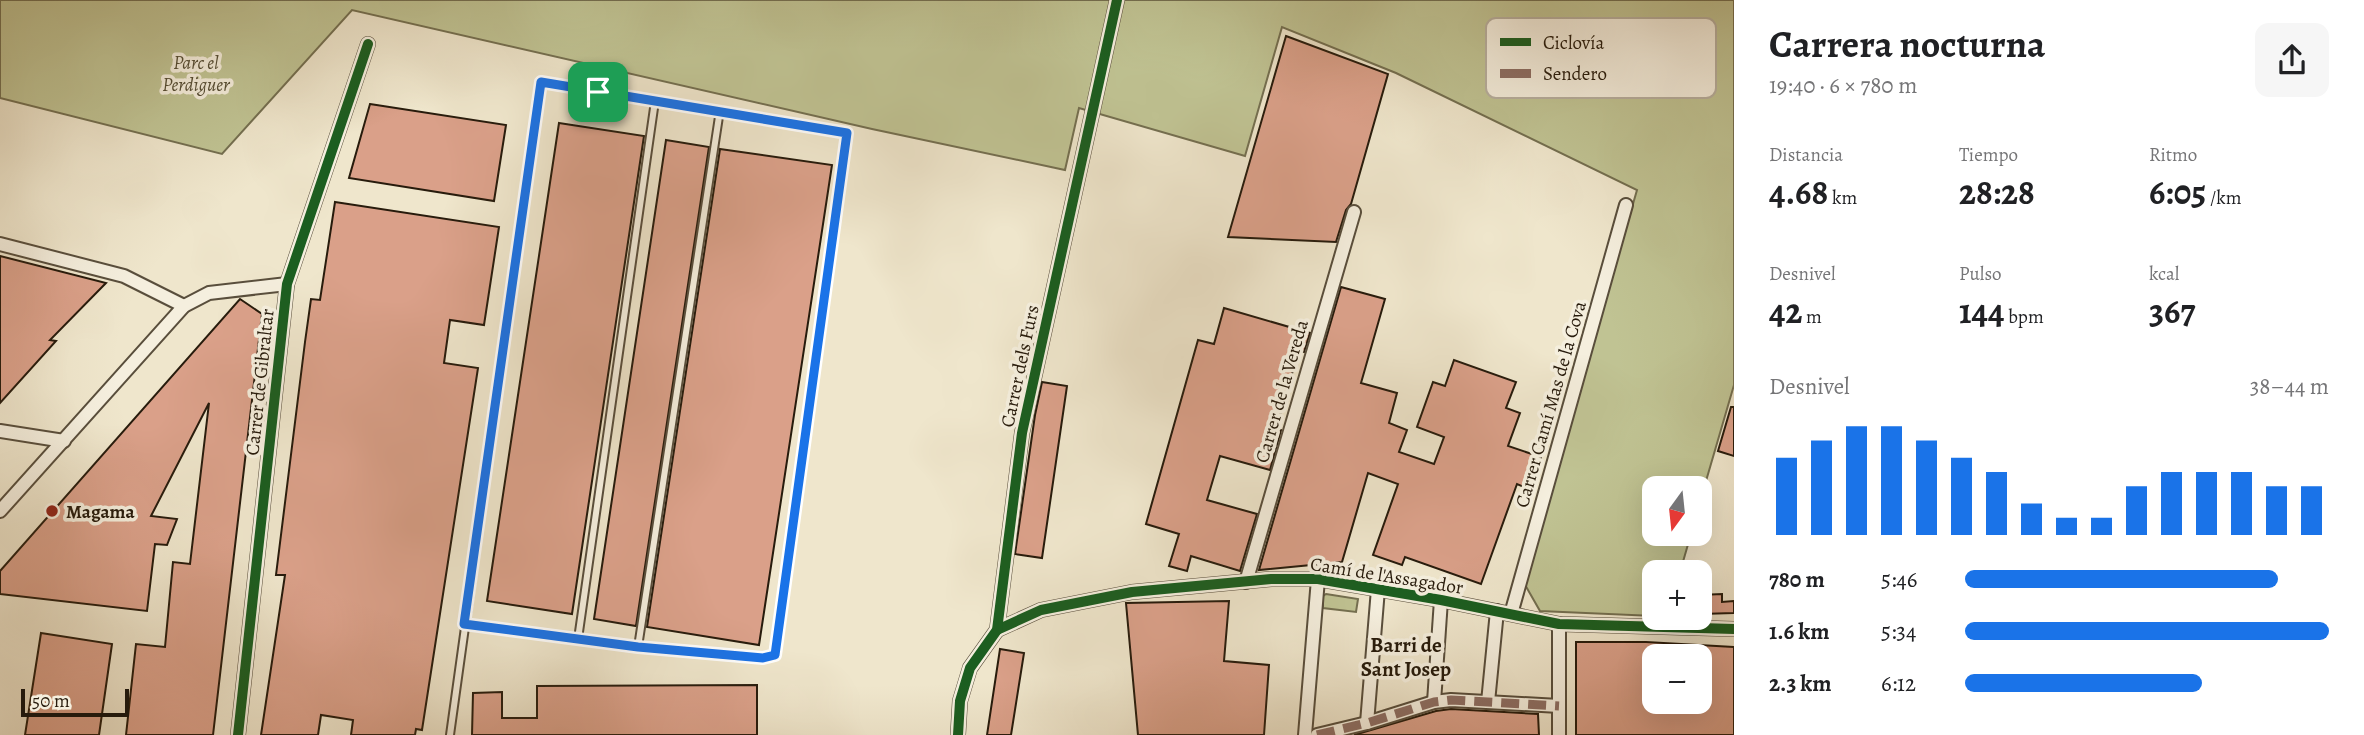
<!DOCTYPE html>
<html lang="es">
<head>
<meta charset="utf-8">
<style>
  :root { --surface:#fff; --page:#f6f6f6; --text:#202124; --muted:#757577; --accent:#1a73e8 }
  body { margin:0; font-family:Alegreya,serif; background:var(--page); color:var(--text); height:100vh; display:flex; flex-direction:column; font-size:26px; white-space:nowrap }
  * { box-sizing:border-box; margin:0 }
  p { font-size:23px; color:var(--muted) }
  .icon { flex:none; width:38px; height:38px; fill:none; stroke:currentColor; stroke-width:2; stroke-linecap:round; stroke-linejoin:round }
  .map { position:relative; flex:1; overflow:hidden }
  .panel { display:flex; flex-direction:column; background:var(--surface); width:630px }
  .panel>* { flex:none }
  .needle { width:46px; rotate:195deg }
  .buttons { position:absolute; left:1642px; top:476px; display:grid; gap:14px }
  .buttons a { display:grid; place-items:center; width:70px; height:70px; border-radius:14px; background:var(--surface); box-shadow:0 7px 28px #0002; font-size:35px }
  .scale { position:absolute; left:21px; bottom:18px; width:108px; box-sizing:border-box; padding-left:7px; border:4px solid #271b0c; border-top:0; font-size:19px; line-height:24px; white-space:nowrap; color:#271b0c; -webkit-text-stroke:5px #f5efde; paint-order:stroke }
  .pin { position:absolute; display:grid; place-items:center; width:60px; height:60px; color:#fff; margin:-30px; border-radius:14px; box-shadow:0 4px 10px #0006 }
  .round { display:grid; place-items:center; flex:none; width:74px; height:74px; border-radius:14px; background:var(--page) }
  .summary { display:flex; align-items:center; justify-content:space-between; height:119px; padding:0 35px }
  h1 { font-size:38px; font-weight:600; line-height:52px }
  .figures { display:grid; grid-template-columns:repeat(3,1fr); gap:10px; height:119px; padding:7px 35px }
  .figures div { display:grid; align-content:center }
  .figures b { font-size:35px; font-weight:600 }
  .figures small { font-size:19px; font-weight:400 }
  .figures p { font-size:19px }
  .chart { height:196px; padding:14px 35px }
  .chart p { display:flex; justify-content:space-between }
  .chart svg { width:100%; height:126px; margin-top:7px; stroke:var(--accent); stroke-width:6 }
  ul { padding:0 35px; list-style:none; font-size:23px }
  li { display:grid; grid-template-columns:112px 84px 1fr; align-items:center; height:52px }
  li i { height:18px; border-radius:9px; background:var(--accent) }
  main { display:flex; flex:1; min-height:0 }
  .map>svg:first-child { display:block }
  .green { fill:#c0c393; stroke:#746f50; stroke-width:2 }
  .building { fill:#daa089; stroke:#271b0c; stroke-width:2; fill-rule:evenodd }
  .lines { fill:none; stroke-linecap:round; stroke-linejoin:round }
  .lane-casing { stroke:#594e3c; stroke-width:10 }
  .street-casing { stroke:#594e3c; stroke-width:16 }
  .lane { stroke:#f5efde; stroke-width:6 }
  .street { stroke:#f5efde; stroke-width:12 }
  .quiet { stroke:#8d6e63; stroke-width:9; stroke-dasharray:18 9; stroke-linecap:butt }
  .cycleway-casing { stroke:#f5efde; stroke-width:15 }
  .cycleway { stroke:#1b5e20; stroke-width:10 }
  .route-casing { stroke:#fff; stroke-width:14 }
  .route { stroke:#1a73e8; stroke-width:9 }
  .poi-dot { fill:#8f2418; stroke:#f5efde; stroke-width:2.5 }
  .labels { text-anchor:middle; stroke-width:7; stroke-linejoin:round; paint-order:stroke }
  .park-label { font-size:19px; font-style:italic; fill:#554d34; stroke:#f5efde }
  .street-label { font-size:19px; fill:#271b0c; stroke:#f5efde }
  .poi-label { font-size:19px; font-weight:bold; fill:#271b0c; stroke:#f5efde; text-anchor:start }
  .neighbourhood-label { font-size:21px; font-weight:bold; fill:#271b0c; stroke:#f5efde }
  .key { fill:#f5efde; stroke:#b7af9f; stroke-width:2 }
  .key-label { font-size:19px; fill:#271b0c }
</style>
</head>
<body>
<main>
<div class="map">
<svg width="1734" height="735" viewBox="0 0 1734 735">
  <rect width="100%" height="100%" fill="#efe6cc"/>
  <filter id="stains"><feTurbulence type="fractalNoise" baseFrequency=".00286" numOctaves="4"/><feColorMatrix values="0 0 0 0 .2 0 0 0 0 .09 0 0 0 0 .02 0 0 0 .5 -.17"/></filter>
  <radialGradient id="worn" r=".72"><stop offset=".6" stop-color="#630" stop-opacity="0"/><stop offset="1" stop-color="#630" stop-opacity=".3"/></radialGradient>
  <g class="green">
    <polygon points="0,0 1734,0 1734,385 1699,505 1699,488 1654,488 1654,534 1691,534 1680,572 1654,572 1654,616 1540,611 1524,583 1637,190 1396,73 1282,27 1245,156 1079,108 1065,170 872,129 352,10 222,154 0,98"/>
    <polygon points="1326,594 1358,599 1356,612 1323,608 1323,596"/>
  </g>
  <g class="building">
    <polygon points="1286,36 1388,74 1351,204 1346,210 1336,242 1228,237"/>
    <polygon points="370,104 506,125 494,201 349,178"/>
    <polygon points="559,123 644,136 572,614 487,601"/>
    <polygon points="666,140 709,147 636,626 594,619"/>
    <polygon points="720,149 832,165 759,645 647,627"/>
    <polygon points="335,202 499,227 484,325 450,320 444,363 478,368 422,730 416,729 415,735 351,735 353,720 321,715 318,735 261,735 285,575 276,575 305,342 311,299 320,300"/>
    <polygon points="0,256 106,283 50,340 56,341 0,403"/>
    <polygon points="1341,287 1385,299 1361,383 1397,393 1389,423 1407,430 1399,452 1434,464 1444,437 1417,427 1433,382 1445,386 1454,360 1516,382 1506,408 1520,413 1508,446 1541,457 1529,489 1517,484 1481,584 1405,557 1402,565 1373,555 1398,484 1368,473 1342,562 1259,570"/>
    <polygon points="240,299 262,314 213,735 126,735 136,644 165,647 173,562 190,564 209,403 151,516 177,519 167,545 155,544 147,611 0,594 0,571"/>
    <polygon points="1224,308 1310,333 1304,352 1299,350 1276,428 1281,430 1270,470 1220,456 1207,500 1257,514 1240,571 1191,556 1187,571 1169,566 1179,534 1146,524 1198,340 1214,344"/>
    <polygon points="1042,382 1067,386 1042,558 1015,554 1035,415"/>
    <polygon points="1731,407 1734,407 1734,456 1718,451"/>
    <polygon points="1722,594 1722,602 1734,601 1734,613 1701,614 1700,595"/>
    <polygon points="1229,601 1224,661 1269,665 1264,735 1138,735 1126,603"/>
    <polygon points="41,633 112,644 99,735 25,735"/>
    <path d="M1576 642H1646L1734 647V735H1576ZM1654 656H1699V702H1654Z"/>
    <polygon points="1000,649 1024,653 1011,735 987,735"/>
    <polygon points="757,685 757,735 472,735 473,693 502,692 502,718 537,718 537,686"/>
    <polygon points="1451,709 1538,714 1539,735 1354,735 1436,711"/>
  </g>
  <g class="lines">
    <g class="lane-casing">
      <g id="lane">
        <polyline points="578,639 655,101"/>
        <polyline points="638,647 720,110"/>
        <polyline points="450,735 541,82 847,133 774,655 763,658 638,647 464,624"/>
      </g>
    </g>
    <g class="street-casing">
      <g id="street">
        <polyline points="0,244 124,276 184,306"/>
        <polyline points="0,431 64,441"/>
        <polyline points="0,511 184,306 209,293 287,284"/>
        <polyline points="1246,582 1354,212"/>
        <polyline points="1511,614 1626,205"/>
        <polyline points="997,630 1041,610 1132,592 1271,579 1318,579 1441,600 1559,624 1734,629"/>
        <polyline points="1434,702 1441,600"/>
        <polyline points="1488,702 1497,611"/>
        <polyline points="1367,723 1378,589"/>
        <polyline points="238,735 287,284 368,44"/>
        <polyline points="958,735 960,701 970,668 997,630 1022,433 1117,0"/>
        <polyline points="1305,735 1318,579"/>
        <polyline points="1317,735 1367,723 1434,702 1451,700 1559,706"/>
        <polyline points="1559,735 1559,624"/>
      </g>
    </g>
    <use href="#lane" class="lane"/>
    <use href="#street" class="street"/>
    <polyline class="quiet" points="1317,735 1367,723 1434,702 1451,700 1559,706"/>
    <g class="cycleway-casing">
      <g id="cycleway">
        <polyline points="997,630 1041,610 1132,592 1271,579 1318,579 1441,600 1559,624 1734,629"/>
        <polyline points="238,735 287,284 368,44"/>
        <polyline points="958,735 960,701 970,668 997,630 1022,433 1117,0"/>
      </g>
    </g>
    <use href="#cycleway" class="cycleway"/>
  </g>
  <g class="lines">
    <g class="route-casing">
      <polygon id="route" points="541,82 847,133 775,655 763,658 638,647 464,624"/>
    </g>
    <use href="#route" class="route"/>
  </g>
  <circle class="poi-dot" cx="52" cy="511" r="7"/>
  <g class="labels">
    <g class="park-label">
      <text x="196" y="69">Parc el<tspan x="196" dy="22">Perdiguer</tspan></text>
    </g>
    <g class="street-label">
      <text transform="translate(1019 366) rotate(-78)" y="7">Carrer dels Furs</text>
      <text transform="translate(259 382) rotate(-84)" y="7">Carrer de Gibraltar</text>
      <text transform="translate(1281 391) rotate(-74)" y="7">Carrer de la Vereda</text>
      <text transform="translate(1550 404) rotate(-74)" y="7">Carrer Camí Mas de la Cova</text>
      <text transform="translate(1387 575) rotate(9)" y="7">Camí de l'Assagador</text>
    </g>
    <g class="poi-label">
      <text x="66" y="518">Magama</text>
    </g>
    <g class="neighbourhood-label">
      <text x="1406" y="652">Barri de<tspan x="1406" dy="24">Sant Josep</tspan></text>
    </g>
  </g>
  <rect x="1486" y="18" width="230" height="80" rx="10" class="key"/>
  <rect x="1500" y="38" width="31" height="8" fill="#1b5e20"/>
  <rect x="1500" y="69" width="31" height="9" fill="#8d6e63"/>
  <g class="key-label">
    <text x="1543" y="49">Ciclovía</text>
    <text x="1543" y="80">Sendero</text>
  </g>
  <rect width="100%" height="100%" filter="url(#stains)"/>
  <rect width="100%" height="100%" fill="url(#worn)"/>
</svg>
<div class="buttons">
<a><svg class="needle" viewBox="-14 -14 28 28"><path d="M0-13l5 13h-10z" fill="#e53935"/><path d="M0 13l5-13h-10z" fill="#757577"/></svg></a>
<a>+</a>
<a>−</a>
</div>
<div class="scale">50 m</div>
<div class="pin" style="left:598px;top:92px;background:#1e9e55"><svg class="icon" aria-label="arrive" viewBox="0 0 24 24"><path d="M6 21V4h12l-3 4 3 4H6"/></svg></div>
</div>
<section class="panel">
<div class="summary"><div><h1>Carrera nocturna</h1><p>19:40 · 6 × 780 m</p></div><a class="round"><svg class="icon" aria-label="share" viewBox="0 0 24 24"><path d="M12 15V3M7 8l5-5 5 5M5 13v7h14v-7"/></svg></a></div>
<div class="figures">
<div><p>Distancia</p><b>4.68<small> km</small></b></div>
<div><p>Tiempo</p><b>28:28</b></div>
<div><p>Ritmo</p><b>6:05<small> /km</small></b></div>
</div>
<div class="figures">
<div><p>Desnivel</p><b>42<small> m</small></b></div>
<div><p>Pulso</p><b>144<small> bpm</small></b></div>
<div><p>kcal</p><b>367</b></div>
</div>
<div class="chart"><p><span>Desnivel</span>38–44 m</p>
<svg viewBox="0 0 160 44" preserveAspectRatio="none"><path d="M5 44V17M15 44V11M25 44V6M35 44V6M45 44V11M55 44V17M65 44V22M75 44V33M85 44V38M95 44V38M105 44V27M115 44V22M125 44V22M135 44V22M145 44V27M155 44V27"/></svg>
</div>
<ul>
<li><b>780 m</b>5:46<i style="width:86%"></i></li>
<li><b>1.6 km</b>5:34<i style="width:100%"></i></li>
<li><b>2.3 km</b>6:12<i style="width:65%"></i></li>
</ul>
</section>
</main>
</body>
</html>
